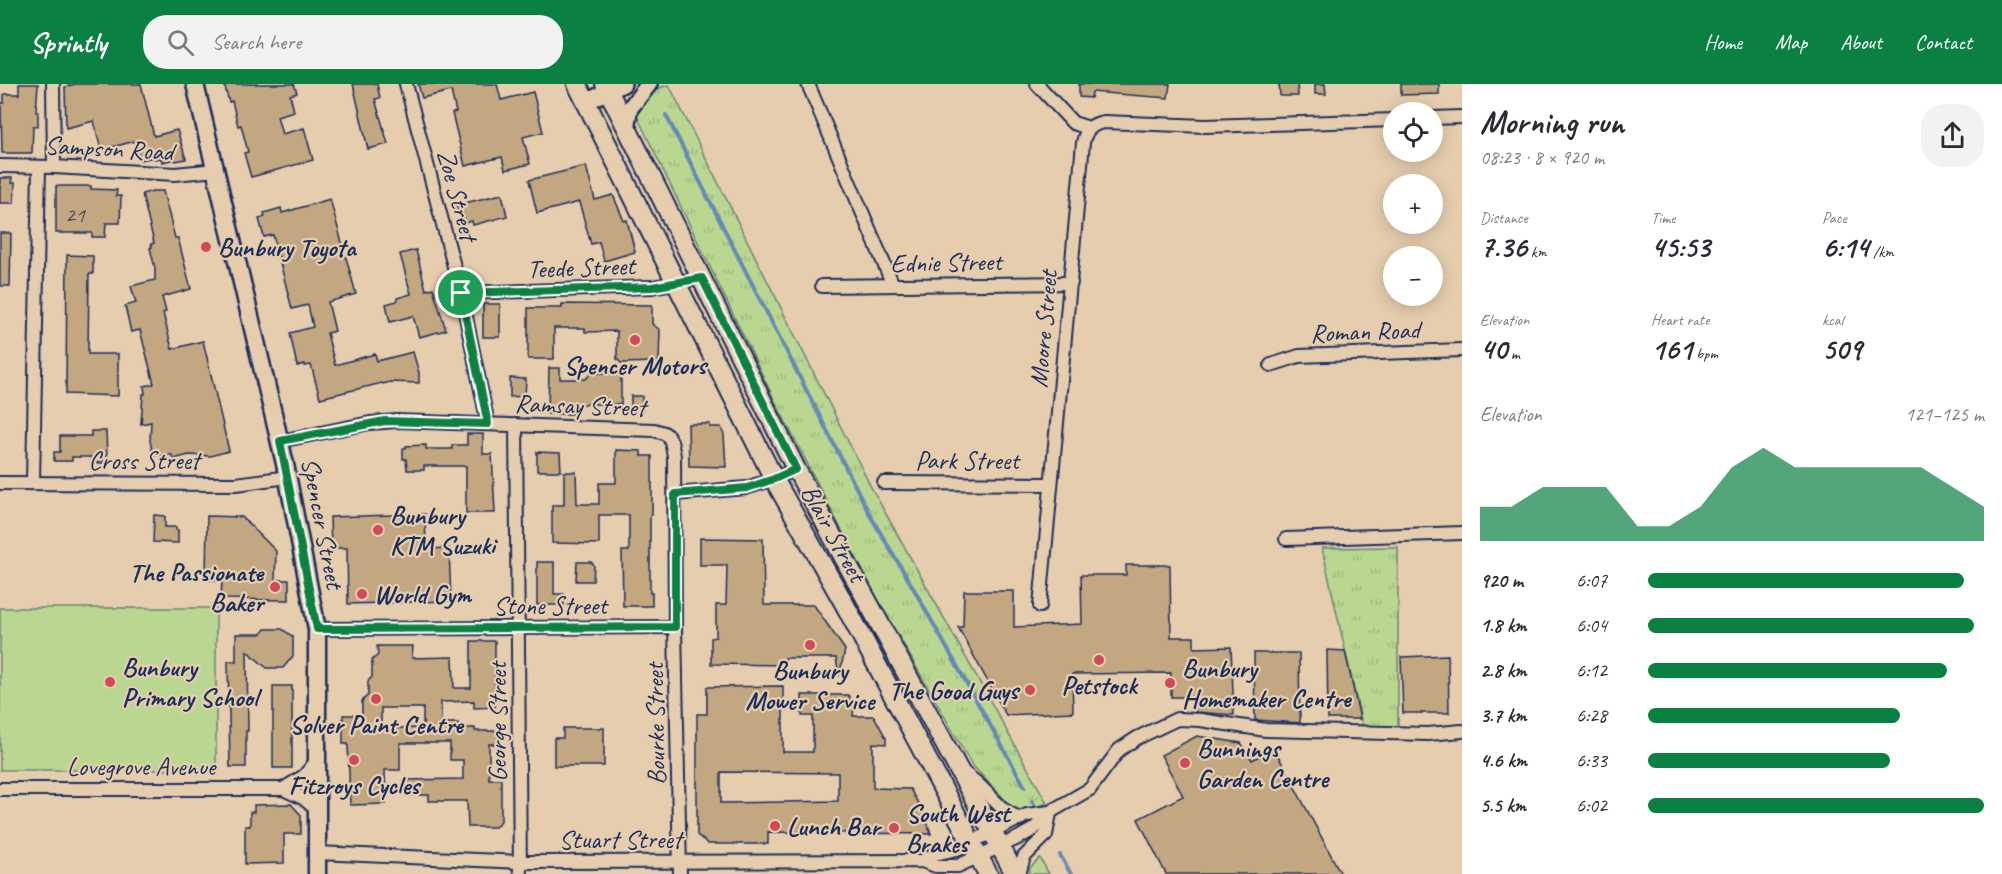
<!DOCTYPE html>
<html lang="en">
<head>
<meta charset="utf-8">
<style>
  :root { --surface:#fff; --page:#f2f2f3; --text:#2b2b33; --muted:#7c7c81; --accent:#0b8043 }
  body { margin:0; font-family:Caveat,sans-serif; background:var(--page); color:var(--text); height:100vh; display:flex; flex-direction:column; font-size:22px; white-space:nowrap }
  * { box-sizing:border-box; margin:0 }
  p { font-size:20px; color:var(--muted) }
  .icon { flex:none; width:33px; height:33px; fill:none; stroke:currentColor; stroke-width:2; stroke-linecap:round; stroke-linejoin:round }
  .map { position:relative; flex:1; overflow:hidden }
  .drawer { display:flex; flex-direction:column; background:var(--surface); width:540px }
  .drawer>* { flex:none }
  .controls { position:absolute; left:1383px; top:18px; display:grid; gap:12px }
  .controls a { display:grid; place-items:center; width:60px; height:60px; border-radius:50%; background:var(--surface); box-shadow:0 3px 15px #0003; font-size:30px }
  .pin { position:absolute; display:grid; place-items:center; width:51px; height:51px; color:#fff; margin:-26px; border:3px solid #fff; border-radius:50%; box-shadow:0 2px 6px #0007 }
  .round { display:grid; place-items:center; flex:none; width:63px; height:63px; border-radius:24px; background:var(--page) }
  .head { display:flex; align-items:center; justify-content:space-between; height:102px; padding:0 18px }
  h1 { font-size:33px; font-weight:700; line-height:45px }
  .metrics { display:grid; grid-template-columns:repeat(3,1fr); gap:9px; height:102px; padding:6px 18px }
  .metrics div { display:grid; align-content:center }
  .metrics b { font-size:30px; font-weight:700 }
  .metrics small { font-size:16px; font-weight:400 }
  .metrics p { font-size:16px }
  .chart { height:168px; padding:12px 18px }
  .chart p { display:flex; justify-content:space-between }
  .chart svg { width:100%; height:108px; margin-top:6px; fill:var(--accent); opacity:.7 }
  ul { padding:0 18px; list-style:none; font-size:20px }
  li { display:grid; grid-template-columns:96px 72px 1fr; align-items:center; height:45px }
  li i { height:15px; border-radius:8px; background:var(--accent) }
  header { display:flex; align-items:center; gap:36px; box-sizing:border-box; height:84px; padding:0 30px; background:var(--accent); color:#fff }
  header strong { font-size:28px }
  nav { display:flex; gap:33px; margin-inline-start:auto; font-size:21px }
  .search { width:420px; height:54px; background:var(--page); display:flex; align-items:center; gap:15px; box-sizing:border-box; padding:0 21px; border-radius:24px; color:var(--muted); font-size:22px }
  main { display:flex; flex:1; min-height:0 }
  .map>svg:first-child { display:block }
  .grass { fill:url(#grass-tufts); stroke:#6a8377; stroke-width:1.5 }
  .pitch { fill:#b9d790; stroke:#6a8377; stroke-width:1.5 }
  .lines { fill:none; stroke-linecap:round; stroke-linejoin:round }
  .stream { stroke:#668ab8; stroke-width:4 }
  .building { fill:#c2a781; stroke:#1b2f5e; stroke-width:1.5; fill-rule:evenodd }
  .minor-casing { stroke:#1b2f5e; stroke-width:16 }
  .tertiary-casing { stroke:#1b2f5e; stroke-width:20 }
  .secondary-casing { stroke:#1b2f5e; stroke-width:21 }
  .primary-casing { stroke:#1b2f5e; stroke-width:22 }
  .minor { stroke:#e6cdae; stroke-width:12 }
  .tertiary { stroke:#e6cdae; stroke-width:15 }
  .secondary { stroke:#e6cdae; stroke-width:16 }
  .primary { stroke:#e6cdae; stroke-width:18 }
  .route-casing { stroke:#fff; stroke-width:12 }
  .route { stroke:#0b8043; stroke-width:8 }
  .poi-dot { fill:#d1495b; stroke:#e6cdae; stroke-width:2 }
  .labels { text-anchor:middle; stroke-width:4.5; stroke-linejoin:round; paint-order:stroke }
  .number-label { font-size:22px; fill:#454d67 }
  .street-label { font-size:26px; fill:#1b2f5e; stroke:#e6cdae }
  .poi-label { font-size:26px; font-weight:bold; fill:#1b2f5e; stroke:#e6cdae; text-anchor:start }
</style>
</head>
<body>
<header>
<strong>Sprintly</strong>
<div class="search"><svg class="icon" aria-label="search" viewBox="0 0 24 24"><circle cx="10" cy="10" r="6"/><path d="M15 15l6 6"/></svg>Search here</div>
<nav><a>Home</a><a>Map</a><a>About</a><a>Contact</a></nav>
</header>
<main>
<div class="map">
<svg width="1462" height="790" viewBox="0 0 1462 790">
  <defs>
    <pattern id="grass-tufts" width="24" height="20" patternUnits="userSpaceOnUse" patternTransform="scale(1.5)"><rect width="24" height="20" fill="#b9d790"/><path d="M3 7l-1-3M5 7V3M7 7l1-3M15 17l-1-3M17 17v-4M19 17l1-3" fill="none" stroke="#9eb97f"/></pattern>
  </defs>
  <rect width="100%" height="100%" fill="#e6cdae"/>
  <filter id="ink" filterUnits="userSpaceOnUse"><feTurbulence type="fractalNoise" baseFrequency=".0167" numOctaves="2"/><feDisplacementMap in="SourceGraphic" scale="12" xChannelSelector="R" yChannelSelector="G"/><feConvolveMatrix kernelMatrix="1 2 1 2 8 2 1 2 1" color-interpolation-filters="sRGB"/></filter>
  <g filter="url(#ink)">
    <g class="grass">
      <polygon points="669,1 871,403 1047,719 1025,728 1011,722 972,681 871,503 775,317 635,28 656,5"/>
      <polygon points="1398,463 1398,644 1363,645 1322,464"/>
      <polygon points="1040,774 1049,790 1029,790 1030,784"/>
    </g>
    <rect class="pitch" x="0" y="524" width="216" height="162"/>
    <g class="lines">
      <g class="stream">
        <polyline points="666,31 871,433 911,500 1025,703"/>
        <polyline points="1032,717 1038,727"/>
        <polyline points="1060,771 1071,790"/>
      </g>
    </g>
    <g class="building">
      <polygon points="19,0 38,0 36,28 38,28 38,42 33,42 32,69 2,69 1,19 4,19 4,10 19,10"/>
      <polygon points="75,0 141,0 154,52 177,46 186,75 176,77 175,75 162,78 161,74 155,75 154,73 140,76 135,57 101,66 94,37 66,44 65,3"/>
      <polygon points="224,0 294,0 297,9 290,11 294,27 277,32 282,50 304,44 313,76 251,93 244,69 248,68 241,41 238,42 232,17 229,18"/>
      <polygon points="353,0 377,0 380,14 375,15 388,60 368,65"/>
      <polygon points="418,0 497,0 501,16 533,8 543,48 523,53 530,80 505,86 502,73 465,82 452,29 456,28 451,7 422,14"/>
      <polygon points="1079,0 1170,0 1168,14 1092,8 1091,14 1079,13"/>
      <polygon points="1279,0 1297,0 1298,12 1280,12"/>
      <polygon points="1315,0 1325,0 1326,10 1315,10"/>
      <polygon points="1401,0 1439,0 1439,10 1401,11"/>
      <polygon points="586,82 595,116 613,111 624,137 627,136 635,168 604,177 599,158 591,160 579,118 537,129 529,96"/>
      <polygon points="0,94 12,94 11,99 15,99 14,119 0,119"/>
      <polygon points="56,102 91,102 91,105 117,106 116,112 121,112 120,139 106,139 105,153 92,153 92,149 56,149"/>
      <polygon points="153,107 163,107 175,154 178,154 191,205 162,213 166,228 163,229 172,265 203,257 229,367 210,372 189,371 173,375 172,371 153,371 150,357 151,338 141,340 143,310 145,310 144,302 154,300 140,246 131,248 125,222 136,219 131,202 155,196 155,184 150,164 152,163 151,160 154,159 142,110"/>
      <polygon points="502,110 507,132 473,141 472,137 465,139 463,129 458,130 456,121"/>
      <polygon points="330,115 356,210 328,218 335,247 327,249 335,281 375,270 377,277 413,268 419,289 419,299 390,298 383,300 382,299 320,314 311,281 305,282 305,280 297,282 290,249 313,243 308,221 292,225 273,151 264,153 259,135 265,133 264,129 281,124 282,129"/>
      <polygon points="0,149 11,149 10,202 0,202"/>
      <polygon points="416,166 426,206 433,204 446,246 419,253 413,232 390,238 386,220 397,217 397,214 411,210 400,170"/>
      <polygon points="67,171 93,172 93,190 89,190 88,270 118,270 118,312 66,310"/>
      <rect x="483" y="220" width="17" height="33"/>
      <polygon points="562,220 652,221 652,240 660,246 659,277 657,278 621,279 617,275 617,247 585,248 585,244 554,244 554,275 528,275 528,224 562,224"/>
      <polygon points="549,284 560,284 560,295 586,295 591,289 621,289 621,320 575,320 575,330 548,330"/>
      <polygon points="510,294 526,295 525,312 510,313"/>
      <rect x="631" y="312" width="11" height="17"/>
      <polygon points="688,340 710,340 710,343 721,343 724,351 726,383 689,382"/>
      <polygon points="91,347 106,347 107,372 103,372 103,379 91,379 91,373 72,373 72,377 54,377 54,368 60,368 60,352 91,352"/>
      <polygon points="467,350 483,350 483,370 492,370 495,429 466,429 466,382 424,382 424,386 407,386 406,375 403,375 403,364 406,364 406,362 426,361 426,365 452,365 452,361 467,361"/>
      <polygon points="616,366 641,367 641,372 652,372 652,431 650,431 650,509 652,509 652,522 623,522 622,467 629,467 629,431 599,431 599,460 552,459 552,421 564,421 564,388 576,388 577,420 599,420 599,399 616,399"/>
      <polygon points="537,368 560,369 561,387 537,387"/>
      <polygon points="425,430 426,465 449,464 451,517 348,520 347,464 331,464 330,433"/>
      <polygon points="154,431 165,432 165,443 176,443 176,446 178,446 178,459 153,458"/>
      <polygon points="207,432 242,433 276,467 275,496 289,496 289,516 221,515 222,496 206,496"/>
      <polygon points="700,454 763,455 764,521 814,521 845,566 839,592 836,574 785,574 785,581 711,580 711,554 716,553 716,521 726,521 727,481 700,481"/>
      <polygon points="537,478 554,478 554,510 564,510 564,521 537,521"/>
      <polygon points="577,478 591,478 594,481 593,497 576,497"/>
      <polygon points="1126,481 1170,481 1171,553 1194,553 1194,564 1231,563 1234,631 1195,628 1195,613 1171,613 1171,589 1072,590 1073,628 1006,631 958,543 963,543 964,507 1014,507 1014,543 1082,540 1081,491 1126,491"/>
      <polygon points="265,545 282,545 293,553 293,572 283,584 267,584 247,567 248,647 246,647 246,683 230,683 228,577 236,577 236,550 261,550"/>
      <path d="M471 557H495V623L474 624V617L441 618V639H458V644H475V647H498V660H489V695H501V737L495 743H468L467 717H429V711H405V696L463 695V676H450V659H400V686H385L386 720 350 721 348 660H343V631H362V617L368 611V597L372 593V576L378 571 377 562H413L412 574 453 573 454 604H471ZM381 624H423V644H381Z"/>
      <polygon points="1327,566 1345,567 1360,635 1328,635"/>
      <polygon points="1254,569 1299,569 1300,639 1255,636"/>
      <polygon points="1448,571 1449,629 1403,629 1401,573"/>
      <rect x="273" y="602" width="19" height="82"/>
      <path d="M783 602V668H813V632H802V611H848L854 622 853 632H874L886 654V660L873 659V704L910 705 926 734 931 750 768 748V760H708L697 751V630H707V603ZM721 688 838 689V717L721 719Z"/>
      <polygon points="563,644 604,644 604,682 554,682 554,654 563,654"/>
      <polygon points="1197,652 1241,659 1252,676 1274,664 1341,790 1166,790 1138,735 1183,712 1161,671"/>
      <polygon points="291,720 301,731 301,750 284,750 284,779 245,780 245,742 250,742 250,728 254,728 254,721"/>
    </g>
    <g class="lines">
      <g class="minor-casing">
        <g id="minor">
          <polyline points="53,0 54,83"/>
          <polyline points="406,0 461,209 488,340"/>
          <polyline points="808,0 893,201"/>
          <polyline points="1037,0 1073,39 1089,44"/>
          <polyline points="1432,34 1462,33"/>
          <polyline points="0,82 54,83 175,90 216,86"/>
          <polyline points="822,202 1071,199"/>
          <polyline points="461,209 652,203 702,194"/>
          <polyline points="1271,281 1299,272 1462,266"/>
          <polyline points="516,341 520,790"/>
          <polyline points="280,357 370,339 397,337 654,346 664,349 668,352 671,357 674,372 675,543 680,790"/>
          <polyline points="33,398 39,83"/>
          <polyline points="0,399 236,400 288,393"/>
          <polyline points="884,399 1051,400"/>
          <polyline points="675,410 746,404 774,395 796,385"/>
          <polyline points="1286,455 1462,449"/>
          <path d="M1040 522 1083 59C1085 47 1091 40 1104 38L1205 42 1394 36"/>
          <polyline points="317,545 675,543"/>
          <polyline points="963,688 977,699 1004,726 1020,735"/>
          <polyline points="0,705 283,705 303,714 317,726"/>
          <polyline points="283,705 304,692 318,675"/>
          <polyline points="317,769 520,778 922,777 936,782 958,782 1018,754 1034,745 1050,728 1090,705 1119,666 1137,654 1177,635 1200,636 1266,646 1428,650 1462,647"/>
          <polyline points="922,777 935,770 957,765 1027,731 1050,728"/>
          <polyline points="1019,790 1024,773 1046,751 1050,729"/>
        </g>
      </g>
      <g class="tertiary-casing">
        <g id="tertiary">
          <polyline points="586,18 623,0"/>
          <polyline points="626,43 630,24 649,0"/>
        </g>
      </g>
      <g class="secondary-casing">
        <polyline id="secondary" points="195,0 285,380 317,545 317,790"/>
      </g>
      <g class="primary-casing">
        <g id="primary">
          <polyline points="577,0 774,395 844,519 988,790"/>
          <polyline points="605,0 796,385 1015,790"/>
        </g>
      </g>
      <use href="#minor" class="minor"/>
      <use href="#tertiary" class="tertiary"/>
      <use href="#secondary" class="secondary"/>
      <use href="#primary" class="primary"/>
    </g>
  </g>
  <g class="lines" filter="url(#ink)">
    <g class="route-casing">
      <polygon id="route" points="702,194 796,385 774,395 747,404 675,410 675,543 317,545 280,357 385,337 488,340 461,209 652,203"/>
    </g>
    <use href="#route" class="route"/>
  </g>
  <g class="poi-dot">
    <circle cx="206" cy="163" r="6"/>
    <circle cx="635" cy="256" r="6"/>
    <circle cx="378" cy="446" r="6"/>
    <circle cx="275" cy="503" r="6"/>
    <circle cx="362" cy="510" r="6"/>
    <circle cx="810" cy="561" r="6"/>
    <circle cx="1099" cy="576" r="6"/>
    <circle cx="110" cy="598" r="6"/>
    <circle cx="1170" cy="599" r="6"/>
    <circle cx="1030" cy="606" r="6"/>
    <circle cx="376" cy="615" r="6"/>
    <circle cx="354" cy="676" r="6"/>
    <circle cx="1185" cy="679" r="6"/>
    <circle cx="775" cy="742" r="6"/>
    <circle cx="894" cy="744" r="6"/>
  </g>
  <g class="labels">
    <g class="number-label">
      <text x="75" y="138">21</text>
    </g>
    <g class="street-label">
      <text transform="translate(109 64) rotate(3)" y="9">Sampson Road</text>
      <text transform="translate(458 111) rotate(75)" y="9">Zoe Street</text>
      <text transform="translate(946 178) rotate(-1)" y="9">Ednie Street</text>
      <text transform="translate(581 183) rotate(-2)" y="9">Teede Street</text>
      <text transform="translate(1043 245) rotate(-85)" y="9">Moore Street</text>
      <text transform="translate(1365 247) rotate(-2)" y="9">Roman Road</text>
      <text transform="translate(580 321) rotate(2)" y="9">Ramsay Street</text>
      <text x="144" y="385">Cross Street</text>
      <text x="967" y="385">Park Street</text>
      <text transform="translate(323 439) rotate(79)" y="9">Spencer Street</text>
      <text transform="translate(834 449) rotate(61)" y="9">Blair Street</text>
      <text x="550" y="530">Stone Street</text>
      <text transform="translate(497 638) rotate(-90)" y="9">George Street</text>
      <text transform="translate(655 640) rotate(-91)" y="9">Bourke Street</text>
      <text x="141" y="691">Lovegrove Avenue</text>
      <text x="620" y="764">Stuart Street</text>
    </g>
    <g class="poi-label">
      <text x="218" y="172">Bunbury Toyota</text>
      <text x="635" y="290" text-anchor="middle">Spencer Motors</text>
      <text x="390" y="440">Bunbury<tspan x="390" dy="30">KTM Suzuki</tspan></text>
      <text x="263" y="497" text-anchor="end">The Passionate<tspan x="263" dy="30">Baker</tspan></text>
      <text x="374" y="519">World Gym</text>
      <text x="122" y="592">Bunbury<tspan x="122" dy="30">Primary School</tspan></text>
      <text x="1182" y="593">Bunbury<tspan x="1182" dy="30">Homemaker Centre</tspan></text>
      <text x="810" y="595" text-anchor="middle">Bunbury<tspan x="810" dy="30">Mower Service</tspan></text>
      <text x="1099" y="610" text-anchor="middle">Petstock</text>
      <text x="1018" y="615" text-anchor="end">The Good Guys</text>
      <text x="376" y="649" text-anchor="middle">Solver Paint Centre</text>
      <text x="1197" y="673">Bunnings<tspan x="1197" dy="30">Garden Centre</tspan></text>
      <text x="354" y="710" text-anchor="middle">Fitzroys Cycles</text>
      <text x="906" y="738">South West<tspan x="906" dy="30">Brakes</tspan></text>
      <text x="787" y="751">Lunch Bar</text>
    </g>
  </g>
</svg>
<div class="controls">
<a><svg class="icon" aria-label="locate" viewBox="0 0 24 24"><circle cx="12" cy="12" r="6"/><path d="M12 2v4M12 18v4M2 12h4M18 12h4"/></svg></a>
<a>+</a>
<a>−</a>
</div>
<div class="pin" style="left:461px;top:209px;background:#1e9e55"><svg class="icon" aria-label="arrive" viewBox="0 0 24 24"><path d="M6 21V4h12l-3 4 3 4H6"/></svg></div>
</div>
<section class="drawer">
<div class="head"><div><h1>Morning run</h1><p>08:23 · 8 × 920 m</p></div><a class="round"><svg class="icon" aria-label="share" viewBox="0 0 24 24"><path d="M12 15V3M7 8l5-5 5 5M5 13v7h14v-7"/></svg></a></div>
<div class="metrics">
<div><p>Distance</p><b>7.36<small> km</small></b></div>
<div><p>Time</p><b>45:53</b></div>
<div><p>Pace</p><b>6:14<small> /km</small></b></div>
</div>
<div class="metrics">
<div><p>Elevation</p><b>40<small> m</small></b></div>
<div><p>Heart rate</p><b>161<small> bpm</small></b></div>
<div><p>kcal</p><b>509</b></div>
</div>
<div class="chart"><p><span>Elevation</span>121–125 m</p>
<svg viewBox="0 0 160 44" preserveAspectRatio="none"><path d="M0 44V30L10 30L20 22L30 22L40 22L50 38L60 38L70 30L80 14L90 6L100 14L110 14L120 14L130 14L140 14L150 22L160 30V44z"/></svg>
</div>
<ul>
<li><b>920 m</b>6:07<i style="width:94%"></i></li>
<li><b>1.8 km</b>6:04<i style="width:97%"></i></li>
<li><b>2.8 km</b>6:12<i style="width:89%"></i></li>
<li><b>3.7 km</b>6:28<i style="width:75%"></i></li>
<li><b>4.6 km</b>6:33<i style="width:72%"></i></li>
<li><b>5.5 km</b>6:02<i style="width:100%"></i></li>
</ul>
</section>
</main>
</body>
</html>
